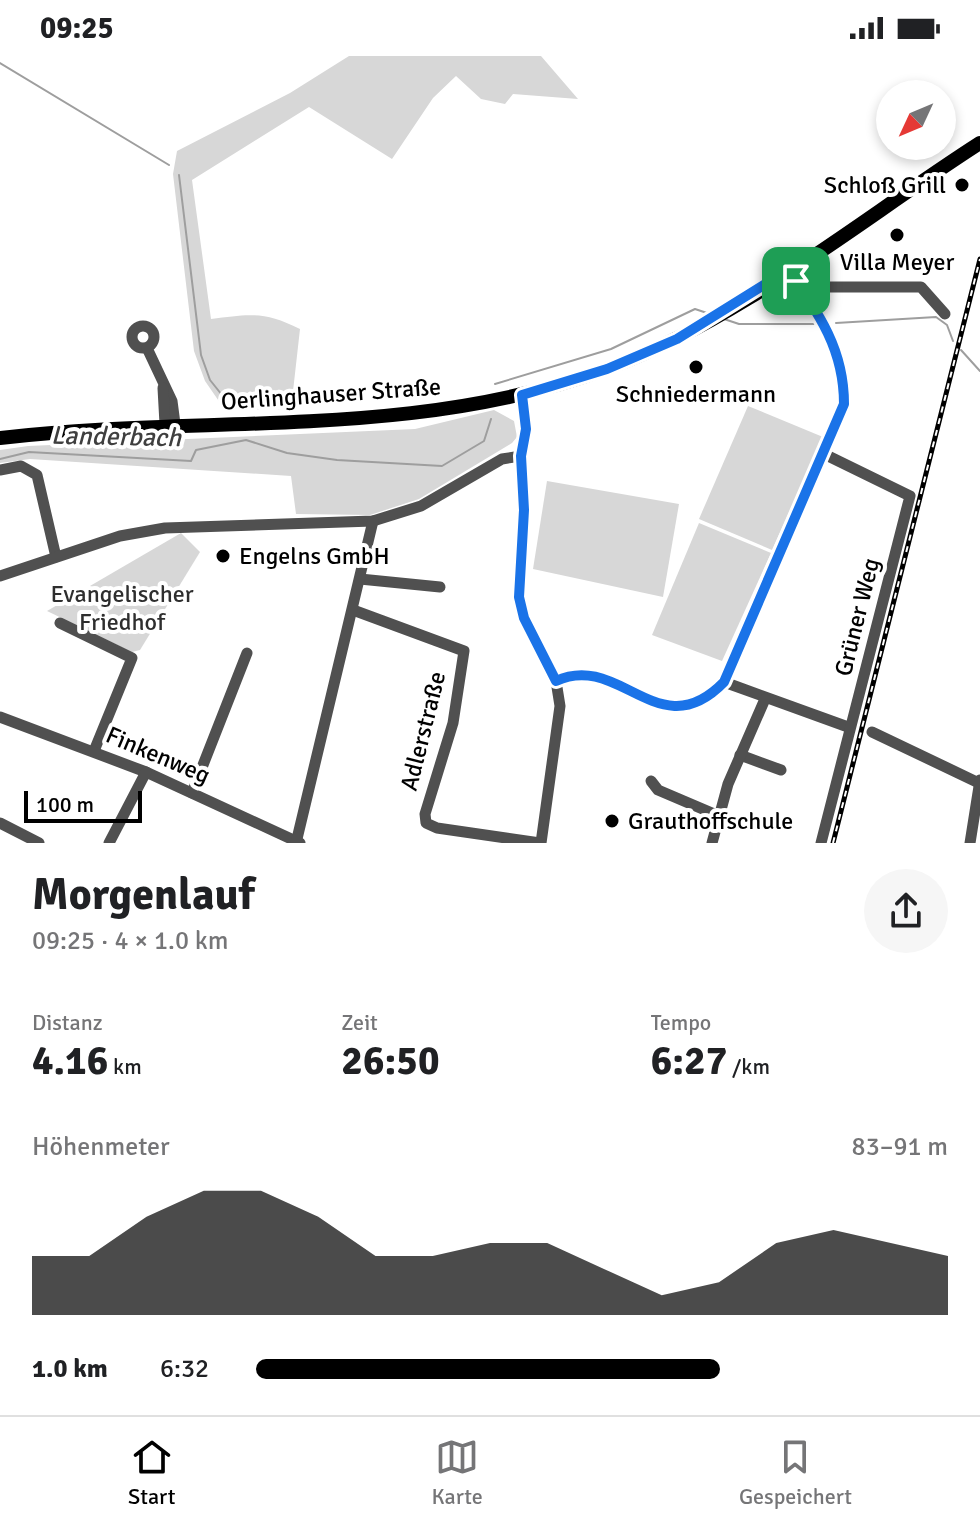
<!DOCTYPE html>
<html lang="de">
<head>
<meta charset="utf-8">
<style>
  :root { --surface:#fff; --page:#f6f6f6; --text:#202124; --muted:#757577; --line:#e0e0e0; --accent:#000 }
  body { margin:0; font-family:Signika,sans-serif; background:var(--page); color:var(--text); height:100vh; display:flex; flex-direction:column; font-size:30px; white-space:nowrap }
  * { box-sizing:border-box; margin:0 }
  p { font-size:26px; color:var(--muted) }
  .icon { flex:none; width:44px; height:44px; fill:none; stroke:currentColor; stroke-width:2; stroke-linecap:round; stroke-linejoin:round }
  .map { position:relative; height:787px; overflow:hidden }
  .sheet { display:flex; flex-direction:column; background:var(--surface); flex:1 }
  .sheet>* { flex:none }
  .needle { width:52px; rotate:226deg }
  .fabs { position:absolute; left:876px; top:24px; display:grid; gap:16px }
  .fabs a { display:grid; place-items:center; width:80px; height:80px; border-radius:50%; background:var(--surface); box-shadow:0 4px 12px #0003; font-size:40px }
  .scale { position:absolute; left:24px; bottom:20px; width:118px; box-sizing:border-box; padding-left:8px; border:4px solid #000; border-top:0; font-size:22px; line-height:28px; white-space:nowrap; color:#000; -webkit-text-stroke:6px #fff; paint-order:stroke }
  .pin { position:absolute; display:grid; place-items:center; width:68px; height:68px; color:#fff; margin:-34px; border-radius:16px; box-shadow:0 4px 12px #0006 }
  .round { display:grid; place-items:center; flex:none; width:84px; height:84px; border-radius:42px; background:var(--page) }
  .head { display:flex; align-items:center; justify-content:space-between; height:136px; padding:0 32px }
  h1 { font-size:44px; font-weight:800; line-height:60px }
  .stats { display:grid; grid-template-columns:repeat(3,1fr); gap:12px; height:136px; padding:8px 32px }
  .stats div { display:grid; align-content:center }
  .stats b { font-size:40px; font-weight:800 }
  .stats small { font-size:22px; font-weight:400 }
  .stats p { font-size:22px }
  .chart { height:224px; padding:16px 32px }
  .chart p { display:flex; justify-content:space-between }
  .chart svg { width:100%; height:144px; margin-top:8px; fill:var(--accent); opacity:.7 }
  ul { padding:0 32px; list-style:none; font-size:26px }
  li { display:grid; grid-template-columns:128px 96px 1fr; align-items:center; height:60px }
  li i { height:20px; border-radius:10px; background:var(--accent) }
  .status { display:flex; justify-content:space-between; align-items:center; height:56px; padding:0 40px; background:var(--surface); direction:ltr }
  .status svg { height:22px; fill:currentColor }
  .menu { display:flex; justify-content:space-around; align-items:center; height:112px; border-top:2px solid var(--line); background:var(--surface); font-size:22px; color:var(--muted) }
  .menu a { display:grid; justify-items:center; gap:4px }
  .menu .on { color:var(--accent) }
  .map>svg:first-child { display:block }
  .green { fill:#d7d7d7 }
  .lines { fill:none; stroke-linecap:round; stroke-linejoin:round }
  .stream { stroke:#9e9e9e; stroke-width:2 }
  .minor { stroke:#505050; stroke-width:11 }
  .major { stroke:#000; stroke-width:14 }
  .rail-casing { stroke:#000; stroke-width:5 }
  .rail { stroke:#fff; stroke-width:2; stroke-dasharray:6; stroke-linecap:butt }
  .route-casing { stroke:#fff; stroke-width:16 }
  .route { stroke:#1a73e8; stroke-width:10 }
  .poi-dot { fill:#000; stroke:#fff; stroke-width:3 }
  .labels { text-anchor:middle; stroke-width:8; stroke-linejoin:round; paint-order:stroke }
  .poi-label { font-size:24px; fill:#000; stroke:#fff }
  .street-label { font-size:24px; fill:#000; stroke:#fff }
  .park-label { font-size:24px; fill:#2e2e2e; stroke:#fff }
  .water-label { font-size:26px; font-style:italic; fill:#3f3f3f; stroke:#fff }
</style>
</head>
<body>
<div class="status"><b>09:25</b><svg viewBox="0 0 49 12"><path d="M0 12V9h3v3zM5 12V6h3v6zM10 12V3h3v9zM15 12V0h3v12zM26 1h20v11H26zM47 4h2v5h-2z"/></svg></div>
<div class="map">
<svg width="980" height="787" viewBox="0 0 980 787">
  <rect width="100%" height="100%" fill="#fff"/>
  <g class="green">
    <path d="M349 0H541L578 43 513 38 505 48 481 43 456 20 433 42 392 103 309 51 192 124 211 263C249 258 264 255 300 273L291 353 225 354 205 325 194 295 173 118 177 95 290 37Z"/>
    <polygon points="748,350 823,381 772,494 699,463"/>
    <polygon points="494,354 514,365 517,381 512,387 419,443 370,459 296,458 291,420 30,403 0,407 0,394 28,390 415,373"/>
    <polygon points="547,425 679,448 663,541 533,513"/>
    <polygon points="699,467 771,497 722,605 652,579"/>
    <polygon points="181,477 200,496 140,594 132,596 47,555"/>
  </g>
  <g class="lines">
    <g class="stream">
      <polyline points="0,7 169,109"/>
      <polyline points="179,119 201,299 210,324 230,349"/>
      <polyline points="724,263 739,268 814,268"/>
      <polyline points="836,267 936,261 947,269 953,285"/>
      <polyline points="961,294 980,315"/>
      <polyline points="495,328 611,293 695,253 707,257"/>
      <polyline points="0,403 29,396 191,405 196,394 246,384 287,397 337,404 442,410 484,385 491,363"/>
    </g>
    <g class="minor">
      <polyline points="800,231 921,231 945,258"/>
      <circle cx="143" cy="281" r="11"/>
      <polyline points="147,292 172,345 175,368"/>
      <polyline points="163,332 165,368"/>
      <polyline points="522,339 526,373 521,400 524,454 519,541 524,562 556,625 560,650 541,787"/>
      <polyline points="0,414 21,410 37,419 56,501"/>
      <polyline points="0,520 120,480 165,472 373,465 421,450 502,403 521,400"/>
      <polyline points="360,523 440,531"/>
      <polyline points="353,554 464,595 453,667 425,758 426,767 437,772 540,787"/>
      <polyline points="60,567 132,602 94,695"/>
      <path d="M556 625C620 595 659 693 724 626L844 348C844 293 819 258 788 214"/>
      <polyline points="724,626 848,671"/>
      <polyline points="0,661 146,716 300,787"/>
      <polyline points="872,676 979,727"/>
      <polyline points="740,699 781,714"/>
      <polyline points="651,725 658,734 719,760"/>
      <polyline points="192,737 247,597"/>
      <polyline points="0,767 39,787"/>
      <polyline points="109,787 146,716"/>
      <polyline points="296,787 373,465"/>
      <polyline points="712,787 728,728 765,643"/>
      <polyline points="821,787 910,440 822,397"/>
      <polyline points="970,787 980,724"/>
    </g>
    <path class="major" d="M0 382C203 358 414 385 609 312 743 262 860 164 980 87"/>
    <g class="rail-casing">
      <polyline id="rail" points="833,787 980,203"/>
    </g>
    <use href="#rail" class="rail"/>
  </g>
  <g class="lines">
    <g class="route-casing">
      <path id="route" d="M788 214C819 258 844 293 844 348L724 626C659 693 620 595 556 625L524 562 519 541 524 454 521 400 526 373 522 339 607 313 677 283Z"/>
    </g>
    <use href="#route" class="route"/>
  </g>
  <g class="poi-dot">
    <circle cx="962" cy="129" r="8"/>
    <circle cx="897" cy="179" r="8"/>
    <circle cx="696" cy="311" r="8"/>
    <circle cx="223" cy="500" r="8"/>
    <circle cx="612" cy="765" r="8"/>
  </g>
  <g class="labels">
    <g class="poi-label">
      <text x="946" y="137" text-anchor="end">Schloß Grill</text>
      <text x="897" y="214">Villa Meyer</text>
      <text x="696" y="346">Schniedermann</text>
      <text x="239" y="508" text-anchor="start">Engelns GmbH</text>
      <text x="628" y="773" text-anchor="start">Grauthoffschule</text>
    </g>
    <g class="street-label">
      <text transform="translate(331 338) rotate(-4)" y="8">Oerlinghauser Straße</text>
      <text transform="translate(857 561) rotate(-76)" y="8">Grüner Weg</text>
      <text transform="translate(423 675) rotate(-76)" y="8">Adlerstraße</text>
      <text transform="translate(158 699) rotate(23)" y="8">Finkenweg</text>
    </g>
    <g class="park-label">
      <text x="122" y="546">Evangelischer<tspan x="122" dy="28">Friedhof</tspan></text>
    </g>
    <g class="water-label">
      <text transform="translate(116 380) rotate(1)" y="9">Landerbach</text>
    </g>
  </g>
</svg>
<div class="fabs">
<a><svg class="needle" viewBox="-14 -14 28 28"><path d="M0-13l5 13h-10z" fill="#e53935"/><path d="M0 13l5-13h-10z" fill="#757577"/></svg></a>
</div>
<div class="scale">100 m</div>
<div class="pin" style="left:796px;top:225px;background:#1e9e55"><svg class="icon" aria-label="arrive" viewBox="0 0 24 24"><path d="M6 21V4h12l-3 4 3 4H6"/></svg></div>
</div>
<section class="sheet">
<div class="head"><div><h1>Morgenlauf</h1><p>09:25 · 4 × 1.0 km</p></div><a class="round"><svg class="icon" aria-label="share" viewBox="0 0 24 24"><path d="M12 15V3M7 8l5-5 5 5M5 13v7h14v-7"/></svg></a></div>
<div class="stats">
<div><p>Distanz</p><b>4.16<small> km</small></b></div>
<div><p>Zeit</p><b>26:50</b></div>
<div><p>Tempo</p><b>6:27<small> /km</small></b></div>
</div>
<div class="chart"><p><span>Höhenmeter</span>83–91 m</p>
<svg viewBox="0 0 160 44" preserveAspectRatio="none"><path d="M0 44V26L10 26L20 14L30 6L40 6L50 14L60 26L70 26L80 22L90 22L100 30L110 38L120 34L130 22L140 18L150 22L160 26V44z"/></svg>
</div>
<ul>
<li><b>1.0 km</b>6:32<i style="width:67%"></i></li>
</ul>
</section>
<nav class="menu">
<a class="on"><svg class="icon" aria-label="home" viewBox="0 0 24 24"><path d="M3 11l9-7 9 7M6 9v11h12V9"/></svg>Start</a>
<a><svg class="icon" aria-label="map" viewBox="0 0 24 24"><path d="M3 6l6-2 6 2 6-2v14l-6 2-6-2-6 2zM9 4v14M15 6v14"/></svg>Karte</a>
<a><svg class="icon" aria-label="saved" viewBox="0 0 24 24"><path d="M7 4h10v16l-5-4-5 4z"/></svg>Gespeichert</a>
</nav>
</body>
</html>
